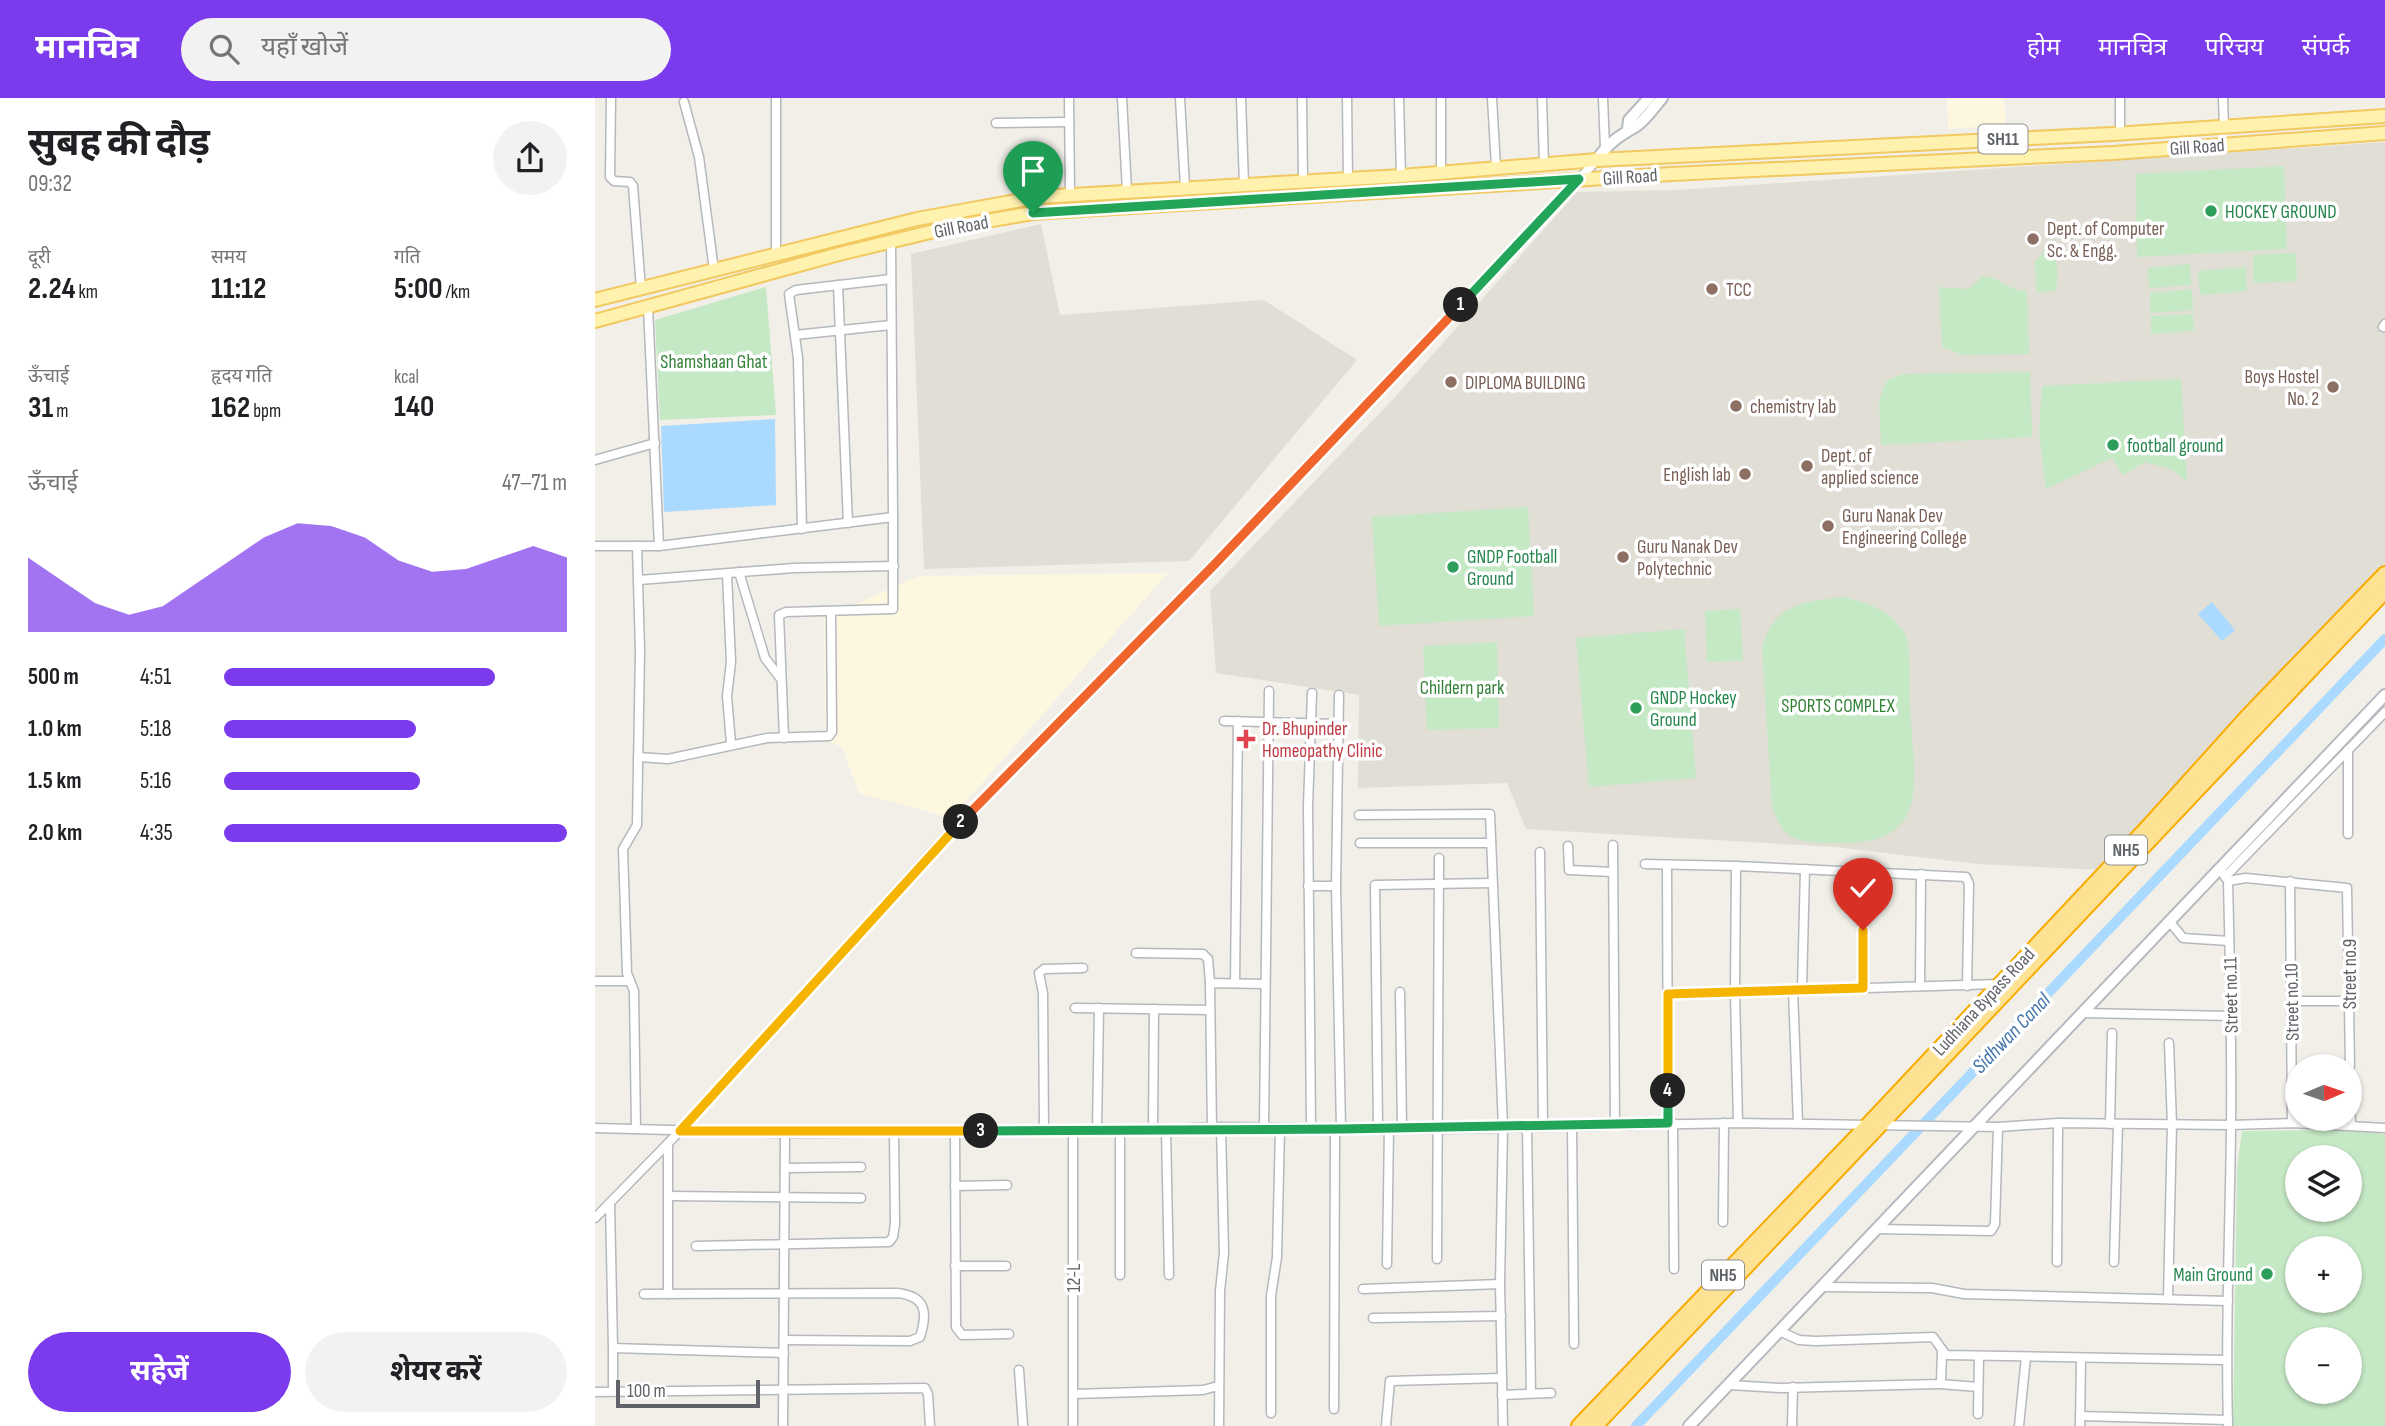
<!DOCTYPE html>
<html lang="hi">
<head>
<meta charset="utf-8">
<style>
  :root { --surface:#fff; --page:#f2f2f2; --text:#202124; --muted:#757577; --accent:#7c3aed }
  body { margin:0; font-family:"Sofia Sans Condensed","Noto Sans Devanagari",sans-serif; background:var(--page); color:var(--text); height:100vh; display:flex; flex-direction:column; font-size:26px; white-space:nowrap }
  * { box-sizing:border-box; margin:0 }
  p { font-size:23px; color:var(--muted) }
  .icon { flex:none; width:38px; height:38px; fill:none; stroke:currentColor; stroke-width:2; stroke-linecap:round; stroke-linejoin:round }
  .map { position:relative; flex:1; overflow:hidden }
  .panel { display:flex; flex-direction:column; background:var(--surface); width:595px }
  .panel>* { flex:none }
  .needle { width:46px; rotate:88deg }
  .tools { position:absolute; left:1690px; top:956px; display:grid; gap:14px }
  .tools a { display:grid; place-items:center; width:77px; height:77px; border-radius:50%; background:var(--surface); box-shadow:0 2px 5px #0004; font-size:35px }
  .scale { position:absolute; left:21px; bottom:18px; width:144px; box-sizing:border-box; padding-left:7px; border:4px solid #5f6368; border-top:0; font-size:19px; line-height:24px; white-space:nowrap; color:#5f6368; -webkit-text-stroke:5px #fff; paint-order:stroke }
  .pin { position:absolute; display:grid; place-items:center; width:60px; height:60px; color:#fff; margin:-72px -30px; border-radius:50% 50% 50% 0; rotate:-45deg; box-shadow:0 0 7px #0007 }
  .pin .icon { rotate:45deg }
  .km { position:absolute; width:35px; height:35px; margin:-18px; border-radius:50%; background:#222; color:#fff; font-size:19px; line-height:35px; text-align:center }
  .round { display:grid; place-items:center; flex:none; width:74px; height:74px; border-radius:37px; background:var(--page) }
  .head { display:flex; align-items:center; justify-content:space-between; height:119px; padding:0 28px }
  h1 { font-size:38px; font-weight:700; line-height:52px }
  .figures { display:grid; grid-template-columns:repeat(3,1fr); gap:10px; height:119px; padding:7px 28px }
  .figures div { display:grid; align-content:center }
  .figures b { font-size:30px; font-weight:700 }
  .figures small { font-size:19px; font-weight:400 }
  .figures p { font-size:19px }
  .chart { height:196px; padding:14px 28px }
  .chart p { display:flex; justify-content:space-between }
  .chart svg { width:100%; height:126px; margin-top:7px; fill:var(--accent); opacity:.7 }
  .primary-button { display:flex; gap:14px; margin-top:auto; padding:14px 28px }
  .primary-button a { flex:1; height:80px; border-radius:42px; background:var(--accent); color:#fff; font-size:28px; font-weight:700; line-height:80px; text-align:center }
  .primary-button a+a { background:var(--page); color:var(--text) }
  ul { padding:0 28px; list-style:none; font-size:23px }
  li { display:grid; grid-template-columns:112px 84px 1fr; align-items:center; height:52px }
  li i { height:18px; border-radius:9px; background:var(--accent) }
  header { display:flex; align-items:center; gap:42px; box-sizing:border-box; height:98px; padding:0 35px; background:var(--accent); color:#fff }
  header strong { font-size:33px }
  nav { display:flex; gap:38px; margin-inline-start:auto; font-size:24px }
  .search { width:490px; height:63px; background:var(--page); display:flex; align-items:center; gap:18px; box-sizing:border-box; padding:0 24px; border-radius:38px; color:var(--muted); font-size:26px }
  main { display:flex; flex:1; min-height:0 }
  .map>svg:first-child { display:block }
  .commercial { fill:#fef7e0 }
  .education { fill:#e1ded6 }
  .green { fill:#c5e8c5; fill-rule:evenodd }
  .water { fill:#aadaff }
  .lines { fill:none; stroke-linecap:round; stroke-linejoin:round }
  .canal { stroke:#aadaff; stroke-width:10 }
  .street-casing { stroke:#b5b8bc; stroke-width:11 }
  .secondary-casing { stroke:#b6babf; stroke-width:14 }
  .primary-casing { stroke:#f2c960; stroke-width:16 }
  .highway-casing { stroke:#f9ab00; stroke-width:18 }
  .street { stroke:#fff; stroke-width:8 }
  .secondary { stroke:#fff; stroke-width:10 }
  .primary { stroke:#fff2af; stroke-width:12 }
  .highway { stroke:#fde293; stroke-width:14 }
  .split-1-casing { stroke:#fff; stroke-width:14 }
  .split-2-casing { stroke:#fff; stroke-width:14 }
  .split-3-casing { stroke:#fff; stroke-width:14 }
  .split-4-casing { stroke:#fff; stroke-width:14 }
  .split-5-casing { stroke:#fff; stroke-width:14 }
  .split-1 { stroke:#22a559; stroke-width:9 }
  .split-2 { stroke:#f0652b; stroke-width:9 }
  .split-3 { stroke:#f5b400; stroke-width:9 }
  .split-4 { stroke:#22a559; stroke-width:9 }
  .split-5 { stroke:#f5b400; stroke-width:9 }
  .leisure-dot { fill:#2e9e5b; stroke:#fff; stroke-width:2.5 }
  .education-dot { fill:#8d6e63; stroke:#fff; stroke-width:2.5 }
  .health-dot { fill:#e0444e; stroke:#fff; stroke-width:2.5 }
  .labels { text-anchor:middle; stroke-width:7; stroke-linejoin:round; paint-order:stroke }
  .shield { fill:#fff; stroke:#8f9295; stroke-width:2 }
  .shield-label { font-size:18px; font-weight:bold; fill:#5f6368 }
  .street-label { font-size:19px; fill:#5f6368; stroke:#fff }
  .leisure-label { font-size:19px; fill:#27864d; stroke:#fff; text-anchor:start }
  .education-label { font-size:19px; fill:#785e54; stroke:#fff; text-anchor:start }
  .park-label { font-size:19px; fill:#348238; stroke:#fff }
  .health-label { font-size:19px; fill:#be3a42; stroke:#fff; text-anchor:start }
  .water-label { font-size:21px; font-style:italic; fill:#4174aa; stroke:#fff }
</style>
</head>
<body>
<header>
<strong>मानचित्र</strong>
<div class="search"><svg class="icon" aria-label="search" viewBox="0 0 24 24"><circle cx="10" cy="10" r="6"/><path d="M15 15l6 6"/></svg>यहाँ खोजें</div>
<nav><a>होम</a><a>मानचित्र</a><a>परिचय</a><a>संपर्क</a></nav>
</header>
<main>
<section class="panel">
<div class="head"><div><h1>सुबह की दौड़</h1><p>09:32</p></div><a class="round"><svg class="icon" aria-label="share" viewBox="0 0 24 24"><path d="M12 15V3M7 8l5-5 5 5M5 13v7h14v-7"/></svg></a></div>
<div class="figures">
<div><p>दूरी</p><b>2.24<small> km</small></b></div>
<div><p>समय</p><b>11:12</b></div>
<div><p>गति</p><b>5:00<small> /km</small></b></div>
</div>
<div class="figures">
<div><p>ऊँचाई</p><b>31<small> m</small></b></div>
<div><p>हृदय गति</p><b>162<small> bpm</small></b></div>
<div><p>kcal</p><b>140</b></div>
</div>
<div class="chart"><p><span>ऊँचाई</span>47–71 m</p>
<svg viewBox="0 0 160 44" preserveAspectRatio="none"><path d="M0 44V18L10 26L20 34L30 38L40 35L50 27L60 19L70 11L80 6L90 7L100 11L110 19L120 23L130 22L140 18L150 14L160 18V44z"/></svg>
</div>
<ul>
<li><b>500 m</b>4:51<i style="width:79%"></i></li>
<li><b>1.0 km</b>5:18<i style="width:56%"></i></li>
<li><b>1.5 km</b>5:16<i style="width:57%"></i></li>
<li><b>2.0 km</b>4:35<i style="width:100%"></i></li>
</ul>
<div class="primary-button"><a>सहेजें</a><a>शेयर करें</a></div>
</section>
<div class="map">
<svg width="1790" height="1328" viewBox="0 0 1790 1328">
  <rect width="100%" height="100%" fill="#f1efe8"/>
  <g class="commercial">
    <polygon points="1352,0 1409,0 1411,27 1353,31"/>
    <polygon points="573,475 356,720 264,695 247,649 230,642 229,520 324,478"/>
  </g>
  <g class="education">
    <polygon points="1790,44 1790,479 1525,773 1382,766 1239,749 931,731 912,685 763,690 764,597 621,575 615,493 800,299 982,94 1082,92"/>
    <polygon points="446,126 465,217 669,202 762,262 594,463 329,471 316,156"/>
  </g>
  <g class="green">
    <polygon points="1689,68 1692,151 1542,159 1541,76"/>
    <path d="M1451 151 1458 152C1463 164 1464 180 1460 193L1442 194 1440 164Z"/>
    <polygon points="1701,155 1702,183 1658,185 1658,157"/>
    <polygon points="1595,166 1596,187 1554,190 1553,170"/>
    <polygon points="1651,169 1652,193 1605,197 1603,173"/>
    <path d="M1388 178C1404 178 1409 192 1432 193L1434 256 1368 257 1347 249 1344 189 1374 191Z"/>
    <polygon points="171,189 181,317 65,322 60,222"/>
    <polygon points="1597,191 1598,212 1555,215 1555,195"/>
    <polygon points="1598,216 1599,233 1556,236 1556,218"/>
    <polygon points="1435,274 1437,339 1286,347 1284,302 1291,283 1307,276"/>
    <polygon points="1586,281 1592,383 1575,371 1550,364 1528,377 1517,360 1451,391 1444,334 1447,288"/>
    <polygon points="933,409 939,518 784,528 777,419"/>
    <path d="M1248 499C1272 504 1297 513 1310 536 1317 549 1314 594 1315 610 1320 693 1338 751 1228 745 1196 743 1189 739 1177 710L1167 551C1178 505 1208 504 1248 499Z"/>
    <polygon points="1145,511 1148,563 1112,564 1110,513"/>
    <polygon points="1089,531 1101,680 994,689 981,540"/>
    <polygon points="902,544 904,630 832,632 828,548"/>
    <path d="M1759 1032 1790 1036V1328H1638L1642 1069 1647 1033ZM1703 1059H1755V1111H1703ZM1703 1150H1755V1202H1703ZM1703 1241H1755V1293H1703Z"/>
  </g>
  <g class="water">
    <polygon points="180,321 181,407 69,414 66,328"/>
    <polygon points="1617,504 1640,532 1627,543 1603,516"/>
  </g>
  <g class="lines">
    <polyline class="canal" points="1041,1328 1790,541"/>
    <g class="street-casing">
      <g id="street">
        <polyline points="16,0 15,79 19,83 35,84 38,88 46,191"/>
        <polyline points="181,0 181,156"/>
        <polyline points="474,0 475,96"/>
        <polyline points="527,0 532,93"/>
        <polyline points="585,0 590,89"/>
        <polyline points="646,0 649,86"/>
        <polyline points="707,0 708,84"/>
        <polyline points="752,0 753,81"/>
        <polyline points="804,0 806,78"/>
        <polyline points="897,0 901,69"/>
        <polyline points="947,0 949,66"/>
        <polyline points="1008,0 1010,50"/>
        <polyline points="1525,0 1525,36"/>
        <polyline points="1628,0 1629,29"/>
        <polyline points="89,4 104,59 119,172"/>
        <polyline points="401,25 474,24"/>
        <polyline points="846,75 846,0"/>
        <polyline points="243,187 253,425"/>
        <polyline points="1788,229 1790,226"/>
        <polyline points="200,237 296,227"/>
        <polyline points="0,362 60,345"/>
        <polyline points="207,431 203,260 194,196 201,192 296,181"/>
        <polyline points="0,448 64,448 53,209"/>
        <polyline points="64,448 298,419 296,144"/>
        <polyline points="144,474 170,560 186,581"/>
        <polyline points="132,476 136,564 132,598 136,646"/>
        <polyline points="44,482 199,470 299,468"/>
        <polyline points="744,597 741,788 746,1031"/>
        <polyline points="629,623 742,626"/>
        <polyline points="189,640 184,517 191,514 298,511 298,419"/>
        <polyline points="1753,652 1753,736"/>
        <polyline points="43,659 73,661 172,640 234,638 237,634 236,514"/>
        <polyline points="764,717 895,716 908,1029 905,1186 908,1328"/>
        <polyline points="765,745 896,745"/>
        <polyline points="1018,747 1020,1027"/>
        <polyline points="973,748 974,772 1018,774"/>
        <polyline points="945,754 948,1028"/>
        <polyline points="1050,766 1141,768 1140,894 1143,1025"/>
        <polyline points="1072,767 1073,1025"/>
        <polyline points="1141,768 1371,779 1374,786 1372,888"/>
        <path d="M1624 770 1633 783C1635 865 1637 947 1636 1029 1635 1129 1630 1228 1633 1328"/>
        <polyline points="1268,773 1268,890"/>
        <polyline points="1630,779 1790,614"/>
        <polyline points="1633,783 1651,780 1752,790 1755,968"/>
        <polyline points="1695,783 1697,1025"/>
        <polyline points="713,788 741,788"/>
        <polyline points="1574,823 1588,840 1634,843"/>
        <polyline points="541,855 608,856 613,861 615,885"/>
        <polyline points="0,883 33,883"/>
        <polyline points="640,885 643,623"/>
        <polyline points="1325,888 1326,776"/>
        <polyline points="1207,891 1210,771"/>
        <polyline points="1198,892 1203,1025"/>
        <polyline points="805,894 807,1029"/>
        <polyline points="1073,896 1403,886"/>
        <polyline points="1696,903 1754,903"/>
        <polyline points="480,910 614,912"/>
        <polyline points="1487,915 1635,918"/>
        <polyline points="1755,992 1756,1027"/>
        <polyline points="1078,1025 1079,1171"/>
        <polyline points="1515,1026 1517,935"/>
        <polyline points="783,1028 780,787 897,785"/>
        <polyline points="977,1028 979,1246"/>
        <polyline points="932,1029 936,1295"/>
        <polyline points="0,1030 190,1035 525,1033 626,1029 847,1031 1143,1025 1403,1029 1463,1025 1636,1027 1697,1025 1790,1030"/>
        <polyline points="669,1030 674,593"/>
        <polyline points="716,1030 713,708 717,595"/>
        <polyline points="41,1031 39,893 32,875 28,751 42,727 45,553 42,448"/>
        <polyline points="617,1031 615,885 669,886"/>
        <polyline points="571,1032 574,1177"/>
        <polyline points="360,1033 361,1229 367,1237 414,1236"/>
        <polyline points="449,1033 448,895 444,875 449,871 488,870"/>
        <polyline points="478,1033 478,1328"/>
        <polyline points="502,1033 504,910"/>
        <polyline points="558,1033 559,911"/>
        <polyline points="73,1046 73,1196"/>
        <polyline points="190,1070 266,1069"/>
        <polyline points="360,1088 412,1087"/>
        <polyline points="73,1098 266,1100"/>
        <polyline points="15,1105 18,1250"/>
        <polyline points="0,1120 85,1033 342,748 619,467 1002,62"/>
        <polyline points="1128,1124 1129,1025"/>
        <polyline points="1281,1131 1396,1133 1400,1126 1403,1029"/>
        <polyline points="101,1148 294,1144 298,1139 300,1126 299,1034"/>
        <polyline points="842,1161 844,760"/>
        <polyline points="1462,1164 1463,1025"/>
        <polyline points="1519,1164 1523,1026"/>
        <polyline points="792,1166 794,1029"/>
        <polyline points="360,1168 411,1168"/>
        <polyline points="525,1177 525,1033"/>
        <polyline points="1226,1189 1337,1190 1369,1196 1633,1203"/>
        <polyline points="768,1191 905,1186"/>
        <path d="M49 1196 302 1195C331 1198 333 1214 325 1239L315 1243 189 1242"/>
        <polyline points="1573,1201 1577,1026 1574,945"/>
        <polyline points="778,1220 906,1218"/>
        <polyline points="1184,1233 1204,1242 1221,1243 1338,1239 1351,1257 1631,1262"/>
        <polyline points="424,1272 428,1328"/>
        <polyline points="1345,1286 1383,1289"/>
        <polyline points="1134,1287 1187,1290 1343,1286 1346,1283 1347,1255"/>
        <polyline points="18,1293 18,1250 189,1255"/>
        <polyline points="0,1294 330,1290 333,1296 335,1328"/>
        <polyline points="479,1296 608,1292 623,1288"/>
        <polyline points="907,1297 956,1295"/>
        <polyline points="739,1311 740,1031"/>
        <polyline points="676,1315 676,1198 682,1159 685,1030"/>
        <polyline points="1383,1316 1384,1258"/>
        <polyline points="1485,1318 1633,1322"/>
        <polyline points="188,1328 190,1035"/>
        <polyline points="624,1328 625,1193 629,1155 626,1029"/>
        <polyline points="791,1328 795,1283 907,1280"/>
        <polyline points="1197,1328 1198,1289"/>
        <polyline points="1424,1328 1431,1259"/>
        <polyline points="1485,1328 1486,1260"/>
      </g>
    </g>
    <g class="secondary-casing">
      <g id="secondary">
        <polyline points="1033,31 1034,22 1054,0"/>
        <path d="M1002 62C1012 46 1024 38 1040 29 1050 23 1059 9 1067 0"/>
        <polyline points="1094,1328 1790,597"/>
      </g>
    </g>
    <g class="primary-casing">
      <g id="primary">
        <polyline points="0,202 322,121 443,99 806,78 1002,62 1518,36 1790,18"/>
        <polyline points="0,223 244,156 356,129 438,115 1077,76 1518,55 1790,35"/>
      </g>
    </g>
    <g class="highway-casing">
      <g id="highway">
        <polyline points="984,1328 1273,1027 1554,728 1654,617 1790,476"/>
        <polyline points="1000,1328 1790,493"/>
      </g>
    </g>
    <use href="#street" class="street"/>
    <use href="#secondary" class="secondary"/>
    <use href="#primary" class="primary"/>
    <use href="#highway" class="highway"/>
  </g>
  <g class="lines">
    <g class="split-1-casing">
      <polyline id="split-1" points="438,115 984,81 866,207"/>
    </g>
    <g class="split-2-casing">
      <polyline id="split-2" points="366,724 619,467 866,207"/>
    </g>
    <g class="split-3-casing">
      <polyline id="split-3" points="366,724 85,1033 386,1033"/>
    </g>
    <g class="split-4-casing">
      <polyline id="split-4" points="386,1033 746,1031 1073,1025 1073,993"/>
    </g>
    <g class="split-5-casing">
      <polyline id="split-5" points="1073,993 1073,896 1268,890 1268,832"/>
    </g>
    <use href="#split-1" class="split-1"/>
    <use href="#split-2" class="split-2"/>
    <use href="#split-3" class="split-3"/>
    <use href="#split-4" class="split-4"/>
    <use href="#split-5" class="split-5"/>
  </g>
  <g class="leisure-dot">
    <circle cx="1616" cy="113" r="7"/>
    <circle cx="1518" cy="347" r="7"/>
    <circle cx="858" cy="469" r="7"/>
    <circle cx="1041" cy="610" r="7"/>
    <circle cx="1672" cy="1176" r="7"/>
  </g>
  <g class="education-dot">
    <circle cx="1438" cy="141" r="7"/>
    <circle cx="1117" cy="191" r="7"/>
    <circle cx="856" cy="284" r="7"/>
    <circle cx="1738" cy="289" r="7"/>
    <circle cx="1141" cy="308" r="7"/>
    <circle cx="1212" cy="368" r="7"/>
    <circle cx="1150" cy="376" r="7"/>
    <circle cx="1233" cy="428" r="7"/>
    <circle cx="1028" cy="459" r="7"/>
  </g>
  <path class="health-dot" d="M647.5 630.5h7v7h7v7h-7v7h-7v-7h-7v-7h7z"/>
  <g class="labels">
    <g class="shield">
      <rect x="1383.5" y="26.5" width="49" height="29" rx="5"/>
      <rect x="1510" y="737.5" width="42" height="29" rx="5"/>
      <rect x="1107" y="1162.5" width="42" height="29" rx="5"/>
    </g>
    <g class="shield-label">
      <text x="1408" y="47">SH11</text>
      <text x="1531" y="758">NH5</text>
      <text x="1128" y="1183">NH5</text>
    </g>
    <g class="street-label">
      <text transform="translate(1602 48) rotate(-4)" y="7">Gill Road</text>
      <text transform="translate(1035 78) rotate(-4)" y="7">Gill Road</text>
      <text transform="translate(366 128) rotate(-11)" y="7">Gill Road</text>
      <text transform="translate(1754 876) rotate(-90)" y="7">Street no.9</text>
      <text transform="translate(1635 897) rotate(-91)" y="7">Street no.11</text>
      <text transform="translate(1388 903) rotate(-47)" y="7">Ludhiana Bypass Road</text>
      <text transform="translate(1696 904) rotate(-91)" y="7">Street no.10</text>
      <text transform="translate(478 1180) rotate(-90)" y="7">12-L</text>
    </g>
    <g class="leisure-label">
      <text x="1630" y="120">HOCKEY GROUND</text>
      <text x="1532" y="354">football ground</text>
      <text x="872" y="465">GNDP Football<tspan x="872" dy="22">Ground</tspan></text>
      <text x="1055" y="606">GNDP Hockey<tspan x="1055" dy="22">Ground</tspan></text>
      <text x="1658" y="1183" text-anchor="end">Main Ground</text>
    </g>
    <g class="education-label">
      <text x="1452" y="137">Dept. of Computer<tspan x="1452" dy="22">Sc. &amp; Engg.</tspan></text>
      <text x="1131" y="198">TCC</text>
      <text x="1724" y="285" text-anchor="end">Boys Hostel<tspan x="1724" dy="22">No. 2</tspan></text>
      <text x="870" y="291">DIPLOMA BUILDING</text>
      <text x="1155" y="315">chemistry lab</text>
      <text x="1226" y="364">Dept. of<tspan x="1226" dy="22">applied science</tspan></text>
      <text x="1136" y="383" text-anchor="end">English lab</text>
      <text x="1247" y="424">Guru Nanak Dev<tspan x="1247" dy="22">Engineering College</tspan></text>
      <text x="1042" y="455">Guru Nanak Dev<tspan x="1042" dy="22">Polytechnic</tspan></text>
    </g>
    <g class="park-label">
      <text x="119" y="270">Shamshaan Ghat</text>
      <text x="867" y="596">Childern park</text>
      <text x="1243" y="614">SPORTS COMPLEX</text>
    </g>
    <g class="health-label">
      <text x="667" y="637">Dr. Bhupinder<tspan x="667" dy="22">Homeopathy Clinic</tspan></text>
    </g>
    <g class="water-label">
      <text transform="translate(1416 935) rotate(-46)" y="7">Sidhwan Canal</text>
    </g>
  </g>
</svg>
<div class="tools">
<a><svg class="needle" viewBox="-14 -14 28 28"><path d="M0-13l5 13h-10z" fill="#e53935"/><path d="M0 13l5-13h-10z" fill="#757577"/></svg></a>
<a><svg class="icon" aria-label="layers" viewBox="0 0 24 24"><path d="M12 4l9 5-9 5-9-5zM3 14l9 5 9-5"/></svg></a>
<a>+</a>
<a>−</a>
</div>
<div class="scale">100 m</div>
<div class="pin" style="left:438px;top:115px;background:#1e9e55"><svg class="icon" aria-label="arrive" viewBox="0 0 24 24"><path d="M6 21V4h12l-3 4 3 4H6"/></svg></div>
<div class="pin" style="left:1268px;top:832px;background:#d93025"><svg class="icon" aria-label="check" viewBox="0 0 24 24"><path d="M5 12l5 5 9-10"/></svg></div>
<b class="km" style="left:866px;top:207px">1</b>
<b class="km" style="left:366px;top:724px">2</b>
<b class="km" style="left:386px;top:1033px">3</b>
<b class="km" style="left:1073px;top:993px">4</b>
</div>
</main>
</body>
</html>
